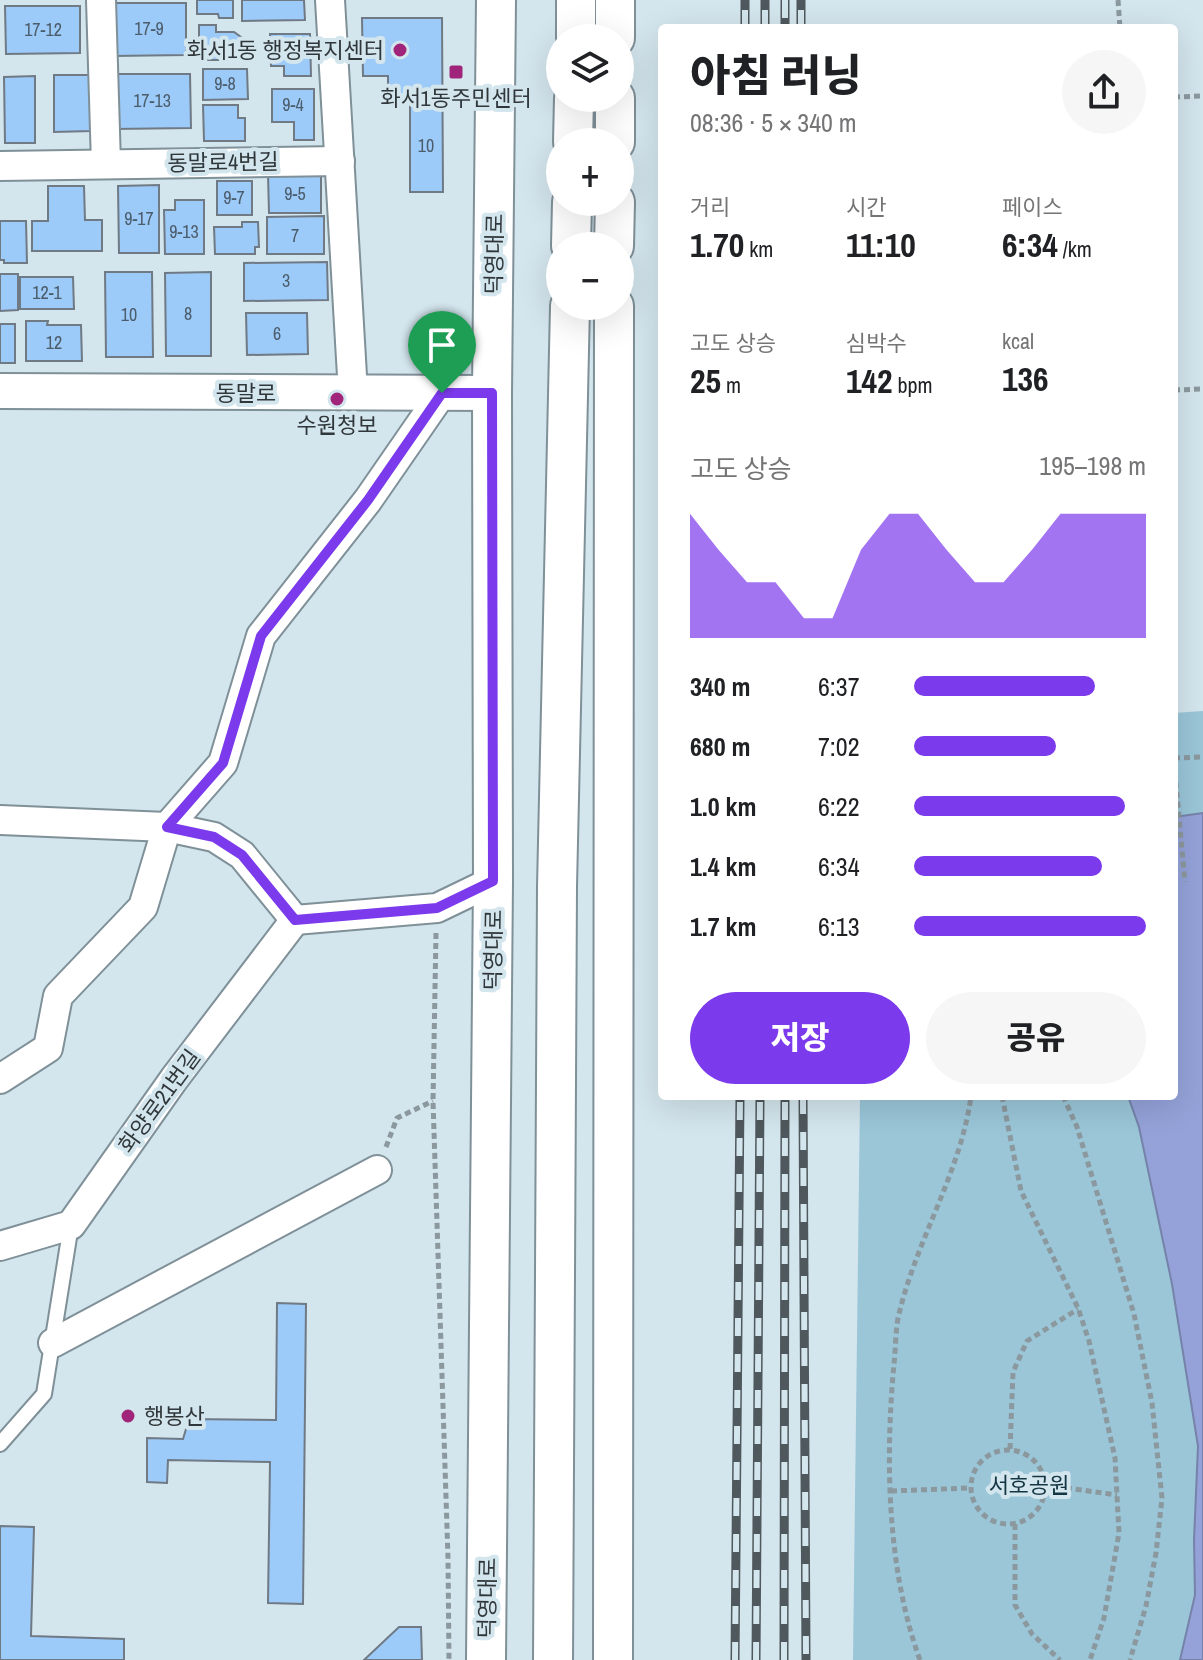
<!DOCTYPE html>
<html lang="ko">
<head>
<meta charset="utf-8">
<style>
  :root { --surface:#fff; --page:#f6f6f6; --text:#202124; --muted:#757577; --accent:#7c3aed }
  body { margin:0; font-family:"Archivo Narrow","Noto Sans KR",sans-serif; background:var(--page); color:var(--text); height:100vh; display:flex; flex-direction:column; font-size:30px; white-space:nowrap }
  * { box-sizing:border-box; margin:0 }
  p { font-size:26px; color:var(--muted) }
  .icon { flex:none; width:44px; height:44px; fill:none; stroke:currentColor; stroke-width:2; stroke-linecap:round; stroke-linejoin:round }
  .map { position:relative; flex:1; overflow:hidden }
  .panel { position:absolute; left:658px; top:24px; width:520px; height:1076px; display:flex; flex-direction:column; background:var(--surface); border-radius:8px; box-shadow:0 8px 32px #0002 }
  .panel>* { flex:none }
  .buttons { position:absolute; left:546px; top:24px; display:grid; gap:16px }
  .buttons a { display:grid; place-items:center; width:88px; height:88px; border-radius:50%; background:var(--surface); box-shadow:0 8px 32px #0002; font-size:40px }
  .pin { position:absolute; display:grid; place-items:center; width:68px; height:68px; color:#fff; margin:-82px -34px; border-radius:50% 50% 50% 0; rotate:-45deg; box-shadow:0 0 8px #0007 }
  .pin .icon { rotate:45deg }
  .round { display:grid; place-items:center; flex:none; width:84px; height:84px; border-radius:42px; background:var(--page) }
  .overview { display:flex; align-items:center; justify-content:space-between; height:136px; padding:0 32px }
  h1 { font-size:44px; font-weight:800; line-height:60px }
  .figures { display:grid; grid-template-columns:repeat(3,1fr); gap:12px; height:136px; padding:8px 32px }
  .figures div { display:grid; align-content:center }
  .figures b { font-size:34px; font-weight:800 }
  .figures small { font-size:22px; font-weight:400 }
  .figures p { font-size:22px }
  .chart { height:224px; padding:16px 32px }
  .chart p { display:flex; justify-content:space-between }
  .chart svg { width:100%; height:144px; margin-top:8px; fill:var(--accent); opacity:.7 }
  .action { display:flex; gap:16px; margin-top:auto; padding:16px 32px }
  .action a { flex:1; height:92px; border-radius:48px; background:var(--accent); color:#fff; font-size:32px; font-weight:800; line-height:92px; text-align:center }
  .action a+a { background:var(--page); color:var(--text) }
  ul { padding:0 32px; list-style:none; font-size:26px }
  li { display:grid; grid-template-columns:128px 96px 1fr; align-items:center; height:60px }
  li i { height:20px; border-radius:10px; background:var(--accent) }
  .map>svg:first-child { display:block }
  .green { fill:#9ac6d8 }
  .water { fill:#94a2d9; stroke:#7682a9; stroke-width:2 }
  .building { fill:#9ccaf9; stroke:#6f7a85; stroke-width:2 }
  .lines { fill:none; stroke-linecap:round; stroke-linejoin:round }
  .service-casing { stroke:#7f9098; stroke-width:18 }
  .minor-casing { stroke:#7f9098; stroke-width:32 }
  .tertiary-casing { stroke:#7f9098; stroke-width:38 }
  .secondary-casing { stroke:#7f9098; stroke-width:42 }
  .path { stroke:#8b989e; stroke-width:5; stroke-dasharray:6 4; stroke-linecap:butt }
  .service { stroke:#fff; stroke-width:14 }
  .minor { stroke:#fff; stroke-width:28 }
  .tertiary { stroke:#fff; stroke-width:34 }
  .secondary { stroke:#fff; stroke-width:38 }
  .rail-casing { stroke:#4f585c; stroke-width:9 }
  .rail { stroke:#d3e5ed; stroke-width:6; stroke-dasharray:18; stroke-linecap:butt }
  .route-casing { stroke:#fff; stroke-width:16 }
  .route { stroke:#7c3aed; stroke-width:10 }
  .poi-dot { fill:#a0247a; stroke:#d3e5ed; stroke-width:3 }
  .labels { text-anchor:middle; stroke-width:8; stroke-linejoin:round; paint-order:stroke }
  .number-label { font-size:18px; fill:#4b5c6a }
  .poi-label { font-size:22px; fill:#30373a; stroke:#d3e5ed }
  .street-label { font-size:22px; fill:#30373a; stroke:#d3e5ed }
  .park-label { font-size:22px; fill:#143642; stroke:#d3e5ed }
</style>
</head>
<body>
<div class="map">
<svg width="1203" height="1660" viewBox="0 0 1203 1660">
  <rect width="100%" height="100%" fill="#d3e5ed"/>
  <polygon class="green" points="1203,711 1203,1660 853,1660 860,1096 1174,1096 1174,713"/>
  <polygon class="water" points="1203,813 1203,1660 1180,1660 1195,1595 1194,1540 1198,1446 1172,1284 1139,1127 1128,1096 1174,1096 1174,817"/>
  <g class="building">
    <polygon points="197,0 233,0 233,18 219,18 218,14 197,14"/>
    <polygon points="242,0 304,0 305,20 242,21"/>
    <polygon points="113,3 186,3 186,55 113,56"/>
    <polygon points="5,6 80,6 80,53 6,54"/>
    <polygon points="362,18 442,18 443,192 410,192 410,99 388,99 388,76 363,76"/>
    <polygon points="199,25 216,25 216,32 234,32 255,47 255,60 199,60"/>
    <polygon points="270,34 310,34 311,76 284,76 284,66 271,66"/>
    <polygon points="203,69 247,69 248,99 203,100"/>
    <polygon points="114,74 190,74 191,128 114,129"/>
    <polygon points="54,75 91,75 91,131 54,132"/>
    <polygon points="35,76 35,143 5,143 4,77"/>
    <polygon points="272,89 314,89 314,140 294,140 294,122 272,122"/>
    <polygon points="203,105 238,105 238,118 245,118 245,141 204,141"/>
    <polygon points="321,174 321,213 269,213 268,175"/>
    <rect x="217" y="181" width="35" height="34"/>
    <polygon points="159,185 159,253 119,253 118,186"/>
    <polygon points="48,186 84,186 85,220 102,220 102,251 32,251 32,221 48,221"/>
    <polygon points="175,200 204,200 204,254 165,254 164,210 175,210"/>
    <polygon points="324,216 324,254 267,254 267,217"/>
    <polygon points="0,221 26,221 27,263 4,263 4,260 0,260"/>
    <polygon points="242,222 258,222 259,247 255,247 255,254 215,254 214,227 242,227"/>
    <polygon points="327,262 328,300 244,301 244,263"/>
    <polygon points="105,272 152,272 153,357 106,357"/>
    <polygon points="211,272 211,356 166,356 165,273"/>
    <polygon points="0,274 18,274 18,310 0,311"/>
    <polygon points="20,277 73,277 74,309 20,309"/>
    <polygon points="246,313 307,313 308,354 247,355"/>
    <polygon points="26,321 48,321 47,325 81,325 82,361 26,361"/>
    <rect x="0" y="324" width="15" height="39"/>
    <polygon points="277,1303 306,1304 303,1604 268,1603 270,1462 168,1460 167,1483 147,1482 147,1438 183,1439 189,1419 276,1420"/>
    <polygon points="0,1526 34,1527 31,1636 124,1639 124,1660 0,1660"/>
    <polygon points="399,1627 421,1627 422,1660 364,1660"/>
  </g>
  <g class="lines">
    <g class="service-casing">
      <polyline id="service" points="0,1444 44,1394 71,1225"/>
    </g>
    <g class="minor-casing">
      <g id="minor">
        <polyline points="101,0 106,164"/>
        <polyline points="330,0 353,393"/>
        <polyline points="0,166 340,161"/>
        <polyline points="0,820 167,827 214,837 242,855 295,920"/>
        <polyline points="295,920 437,908 493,881"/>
        <polyline points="0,1079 48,1048 58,996 143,907 167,827 223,763 261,636 368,500 442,393"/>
        <polyline points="0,1246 71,1225 174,1079 295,920"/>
        <polyline points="53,1343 377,1170"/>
      </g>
    </g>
    <g class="tertiary-casing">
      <polyline id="tertiary" points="0,391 492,393"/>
    </g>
    <g class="secondary-casing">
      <g id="secondary">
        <polyline points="576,38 576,0"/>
        <polyline points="615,38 615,0"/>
        <polyline points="573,142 574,98"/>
        <polyline points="615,142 615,98"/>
        <polyline points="571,246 572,202"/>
        <polyline points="614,246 615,202"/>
        <polyline points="486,1660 493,881 492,393 496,0"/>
        <polyline points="553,1660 557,887 570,306"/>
        <polyline points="613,1660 614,306"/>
      </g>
    </g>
    <g class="path">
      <polyline points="1118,0 1120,28"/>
      <polyline points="1174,97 1203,96"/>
      <polyline points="1174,390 1203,389"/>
      <polyline points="1174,758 1203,757"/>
      <polyline points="1174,762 1185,882"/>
      <polyline points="436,933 433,1101 448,1558 449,1660"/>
      <polyline points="1002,1096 1021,1191 1078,1308 1089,1341 1115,1458 1119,1533 1104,1618 1090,1660"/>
      <polyline points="1063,1096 1077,1127 1134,1314 1152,1403 1162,1498 1156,1553 1146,1606 1130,1660"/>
      <polyline points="386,1147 397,1118 433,1101"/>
      <polyline points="1010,1449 1013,1372 1027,1341 1078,1309"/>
      <circle cx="1008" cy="1487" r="37"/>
      <polyline points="1046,1485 1117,1495"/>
      <polyline points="891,1491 970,1488"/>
      <polyline points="1015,1524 1015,1605 1032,1634 1060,1660"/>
      <path d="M920 1660C887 1570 885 1459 894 1364 896 1347 895 1327 900 1310 918 1237 961 1171 971 1096"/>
    </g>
    <use href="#service" class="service"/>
    <use href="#minor" class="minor"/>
    <use href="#tertiary" class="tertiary"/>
    <use href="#secondary" class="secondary"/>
    <g class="rail-casing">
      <g id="rail">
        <polyline points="785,0 785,28"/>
        <polyline points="745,28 745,0"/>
        <polyline points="765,28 765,0"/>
        <polyline points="801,28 801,0"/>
        <polyline points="803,1096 806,1660"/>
        <polyline points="735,1660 740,1096"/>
        <polyline points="756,1660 760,1096"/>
        <polyline points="784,1660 785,1096"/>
      </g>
    </g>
    <use href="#rail" class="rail"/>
  </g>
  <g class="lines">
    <g class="route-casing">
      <polygon id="route" points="442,393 492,393 493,881 437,908 295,920 242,855 214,837 167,827 223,763 261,636 368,500"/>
    </g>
    <use href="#route" class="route"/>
  </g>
  <g class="poi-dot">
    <circle cx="400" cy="50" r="8"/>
    <rect x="448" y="64" width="16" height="16" rx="4"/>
    <circle cx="337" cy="399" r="8"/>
    <circle cx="128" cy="1416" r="8"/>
  </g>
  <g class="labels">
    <g class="number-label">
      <text x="149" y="35">17-9</text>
      <text x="43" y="36">17-12</text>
      <text x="225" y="90">9-8</text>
      <text x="152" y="107">17-13</text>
      <text x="293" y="111">9-4</text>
      <text x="426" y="152">10</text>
      <text x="295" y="200">9-5</text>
      <text x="234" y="204">9-7</text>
      <text x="139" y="225">9-17</text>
      <text x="184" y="238">9-13</text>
      <text x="295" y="242">7</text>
      <text x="286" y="287">3</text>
      <text x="47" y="299">12-1</text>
      <text x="188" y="320">8</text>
      <text x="129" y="321">10</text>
      <text x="277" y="340">6</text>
      <text x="54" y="349">12</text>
    </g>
    <g class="poi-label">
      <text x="384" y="58" text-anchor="end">화서1동 행정복지센터</text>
      <text x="456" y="106">화서1동주민센터</text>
      <text x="337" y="433">수원청보</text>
      <text x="144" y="1424" text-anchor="start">행봉산</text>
    </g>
    <g class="street-label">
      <text transform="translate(223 162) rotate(-1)" y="8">동말로4번길</text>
      <text transform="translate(494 254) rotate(-89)" y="8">덕영대로</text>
      <text x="246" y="401">동말로</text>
      <text transform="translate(493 950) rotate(-89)" y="8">덕영대로</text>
      <text transform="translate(159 1101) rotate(-54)" y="8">화양로21번길</text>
      <text transform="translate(487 1598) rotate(-89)" y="8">덕영대로</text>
    </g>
    <g class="park-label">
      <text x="1029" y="1493">서호공원</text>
    </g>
  </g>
</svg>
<div class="buttons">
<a><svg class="icon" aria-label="layers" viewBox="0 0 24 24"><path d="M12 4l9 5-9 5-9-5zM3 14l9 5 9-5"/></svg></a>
<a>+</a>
<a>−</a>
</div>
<div class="pin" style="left:442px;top:393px;background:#1e9e55"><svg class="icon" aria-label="arrive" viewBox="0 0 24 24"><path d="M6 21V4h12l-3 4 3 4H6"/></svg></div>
<section class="panel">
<div class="overview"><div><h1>아침 러닝</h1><p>08:36 · 5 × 340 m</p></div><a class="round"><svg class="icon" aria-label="share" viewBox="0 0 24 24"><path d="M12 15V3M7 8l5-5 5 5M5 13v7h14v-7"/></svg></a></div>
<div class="figures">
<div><p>거리</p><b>1.70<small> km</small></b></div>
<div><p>시간</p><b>11:10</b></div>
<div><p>페이스</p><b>6:34<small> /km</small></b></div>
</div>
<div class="figures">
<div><p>고도 상승</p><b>25<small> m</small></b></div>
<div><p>심박수</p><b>142<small> bpm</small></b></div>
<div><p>kcal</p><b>136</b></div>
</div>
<div class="chart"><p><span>고도 상승</span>195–198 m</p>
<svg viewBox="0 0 160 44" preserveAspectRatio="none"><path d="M0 44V6L10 17L20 27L30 27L40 38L50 38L60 17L70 6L80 6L90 17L100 27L110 27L120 17L130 6L140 6L150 6L160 6V44z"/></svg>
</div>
<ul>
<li><b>340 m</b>6:37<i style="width:78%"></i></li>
<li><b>680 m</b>7:02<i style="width:61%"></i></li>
<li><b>1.0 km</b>6:22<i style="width:91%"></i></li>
<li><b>1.4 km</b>6:34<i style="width:81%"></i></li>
<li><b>1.7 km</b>6:13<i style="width:100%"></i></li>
</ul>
<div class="action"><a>저장</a><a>공유</a></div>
</section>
</div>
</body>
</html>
